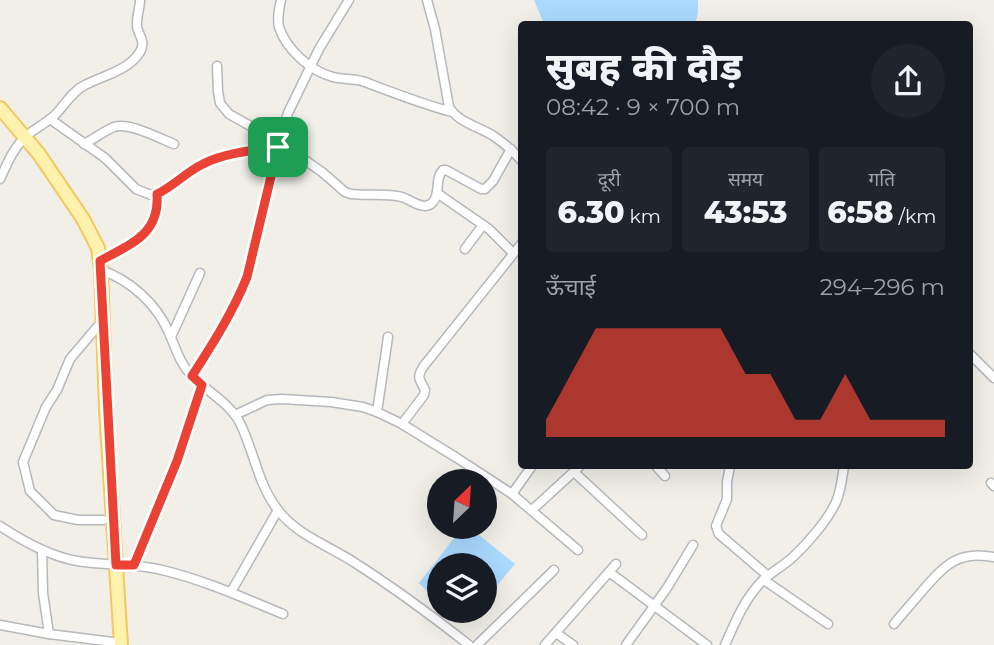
<!DOCTYPE html>
<html lang="hi">
<head>
<meta charset="utf-8">
<style>
  :root { --surface:#171b24; --page:#20242c; --text:#f1f3f6; --muted:#9ea1a6; --accent:#ea4335 }
  body { margin:0; font-family:Montserrat,"Noto Sans Devanagari",sans-serif; background:var(--page); color:var(--text); height:100vh; display:flex; flex-direction:column; font-size:26px; white-space:nowrap }
  * { box-sizing:border-box; margin:0 }
  p { font-size:23px; color:var(--muted) }
  .icon { flex:none; width:38px; height:38px; fill:none; stroke:currentColor; stroke-width:2; stroke-linecap:round; stroke-linejoin:round }
  .map { position:relative; flex:1; overflow:hidden }
  .drawer { position:absolute; left:518px; top:21px; width:455px; height:448px; display:flex; flex-direction:column; background:var(--surface); border-radius:7px; box-shadow:0 7px 28px #0002 }
  .drawer>* { flex:none }
  .needle { width:46px; rotate:25deg }
  .buttons { position:absolute; left:427px; top:469px; display:grid; gap:14px }
  .buttons a { display:grid; place-items:center; width:70px; height:70px; border-radius:50%; background:var(--surface); box-shadow:0 7px 28px #0002; font-size:35px }
  .pin { position:absolute; display:grid; place-items:center; width:60px; height:60px; color:#fff; margin:-30px; border-radius:14px; box-shadow:0 4px 10px #0006 }
  .round { display:grid; place-items:center; flex:none; width:74px; height:74px; border-radius:37px; background:var(--page) }
  .headline { display:flex; align-items:center; justify-content:space-between; height:119px; padding:0 28px }
  h1 { font-size:38px; font-weight:800; line-height:52px }
  .stats { display:grid; grid-template-columns:repeat(3,1fr); gap:10px; height:119px; padding:7px 28px }
  .stats div { display:grid; align-content:center; border-radius:7px; background:var(--page); text-align:center }
  .stats b { font-size:30px; font-weight:800 }
  .stats small { font-size:19px; font-weight:400 }
  .stats p { font-size:19px }
  .chart { height:196px; padding:14px 28px }
  .chart p { display:flex; justify-content:space-between }
  .chart svg { width:100%; height:126px; margin-top:7px; fill:var(--accent); opacity:.7 }
  .map>svg:first-child { display:block }
  .water { fill:#aadaff }
  .lines { fill:none; stroke-linecap:round; stroke-linejoin:round }
  .minor-casing { stroke:#b5b8bc; stroke-width:11 }
  .primary-casing { stroke:#f2c960; stroke-width:16 }
  .minor { stroke:#fff; stroke-width:8 }
  .primary { stroke:#fff2af; stroke-width:12 }
  .route-casing { stroke:#fff; stroke-width:14 }
  .route { stroke:#ea4335; stroke-width:9 }
</style>
</head>
<body>
<div class="map">
<svg width="994" height="645" viewBox="0 0 994 645">
  <rect width="100%" height="100%" fill="#f1efe8"/>
  <g class="water">
    <polygon points="534,0 698,0 698,13 695,24 544,24"/>
    <polygon points="469,527 515,564 485,600 485,565 439,565 439,604 419,583 462,528"/>
  </g>
  <g class="lines">
    <g class="minor-casing">
      <g id="minor">
        <path d="M281 0C279 9 277 18 279 27 286 49 310 71 333 77 343 80 354 78 365 82 394 93 422 104 452 112"/>
        <path d="M427 0 435 29 449 107C458 122 477 126 492 135 503 142 513 151 522 161"/>
        <path d="M217 66 218 91 220 103 229 114 279 142 322 172 345 192 351 194C367 196 386 193 402 197 411 200 425 212 433 202 441 193 434 179 443 170H446L481 189H485L493 181 511 149"/>
        <path d="M50 119 105 158 136 189 151 195C170 191 184 173 202 164 223 153 255 150 278 147"/>
        <path d="M84 144C94 139 104 131 114 127 129 122 159 138 174 144"/>
        <path d="M0 179C7 164 13 149 25 137 34 129 45 124 55 115 65 105 72 91 85 85 104 75 128 71 140 52 146 41 139 36 137 27 136 18 140 8 140 0"/>
        <polyline points="437,193 489,229 513,253"/>
        <polyline points="465,249 483,225"/>
        <path d="M100 261C130 244 160 235 157 194"/>
        <path d="M101 270C130 280 157 304 169 333 176 348 179 362 191 375 206 391 230 403 240 423 254 451 258 485 278 510 297 535 327 545 352 561 393 587 431 615 469 645"/>
        <polyline points="103,320 70,359 57,390 46,407 23,462 30,491 54,515 78,520 103,520"/>
        <polyline points="171,337 200,273"/>
        <polyline points="970,354 994,378"/>
        <path d="M192 376C212 345 233 312 247 277L279 142 288 113 319 49 349 0"/>
        <polyline points="377,412 388,337"/>
        <polyline points="235,415 267,400 282,399 331,402 363,407 377,412 402,424 457,458 512,494 578,550"/>
        <path d="M402 424 424 395 425 390C420 379 416 379 423 367L522 243"/>
        <polyline points="656,466 665,476"/>
        <polyline points="730,466 727,482 727,499 716,526 719,534 768,576"/>
        <polyline points="574,472 642,535"/>
        <polyline points="991,483 994,486"/>
        <polyline points="512,494 532,466"/>
        <polyline points="532,510 580,466"/>
        <path d="M0 526C23 541 49 556 77 561 106 566 134 563 162 570 204 580 244 598 283 614"/>
        <polyline points="42,550 43,593 49,634"/>
        <polyline points="134,565 177,461 202,385"/>
        <polyline points="609,572 707,645"/>
        <polyline points="764,580 828,624"/>
        <polyline points="231,592 278,510"/>
        <path d="M894 624C903 613 913 602 923 590 945 565 958 550 994 557"/>
        <polyline points="0,625 49,634 121,643"/>
        <polyline points="556,633 573,645"/>
        <polyline points="477,645 554,570"/>
        <polyline points="545,645 616,564"/>
        <polyline points="626,645 667,588 693,545"/>
        <path d="M725 645C735 622 745 598 763 580 772 572 783 566 793 557 807 544 828 520 836 502 841 491 842 478 844 466"/>
      </g>
    </g>
    <g class="primary-casing">
      <polyline id="primary" points="0,108 39,154 83,219 98,248 101,270 106,410 121,645"/>
    </g>
    <use href="#minor" class="minor"/>
    <use href="#primary" class="primary"/>
  </g>
  <g class="lines">
    <g class="route-casing">
      <path id="route" d="M278 147 247 277C233 312 212 345 192 376L202 385 177 461 134 565H116L100 261C130 244 160 235 157 194 174 186 186 172 203 164 223 153 255 150 278 147Z"/>
    </g>
    <use href="#route" class="route"/>
  </g>
</svg>
<div class="buttons">
<a><svg class="needle" viewBox="-14 -14 28 28"><path d="M0-13l5 13h-10z" fill="#e53935"/><path d="M0 13l5-13h-10z" fill="#9ea1a6"/></svg></a>
<a><svg class="icon" aria-label="layers" viewBox="0 0 24 24"><path d="M12 4l9 5-9 5-9-5zM3 14l9 5 9-5"/></svg></a>
</div>
<div class="pin" style="left:278px;top:147px;background:#1e9e55"><svg class="icon" aria-label="arrive" viewBox="0 0 24 24"><path d="M6 21V4h12l-3 4 3 4H6"/></svg></div>
<section class="drawer">
<div class="headline"><div><h1>सुबह की दौड़</h1><p>08:42 · 9 × 700 m</p></div><a class="round"><svg class="icon" aria-label="share" viewBox="0 0 24 24"><path d="M12 15V3M7 8l5-5 5 5M5 13v7h14v-7"/></svg></a></div>
<div class="stats">
<div><p>दूरी</p><b>6.30<small> km</small></b></div>
<div><p>समय</p><b>43:53</b></div>
<div><p>गति</p><b>6:58<small> /km</small></b></div>
</div>
<div class="chart"><p><span>ऊँचाई</span>294–296 m</p>
<svg viewBox="0 0 160 44" preserveAspectRatio="none"><path d="M0 44V38L10 22L20 6L30 6L40 6L50 6L60 6L70 6L80 22L90 22L100 38L110 38L120 22L130 38L140 38L150 38L160 38V44z"/></svg>
</div>
</section>
</div>
</body>
</html>
